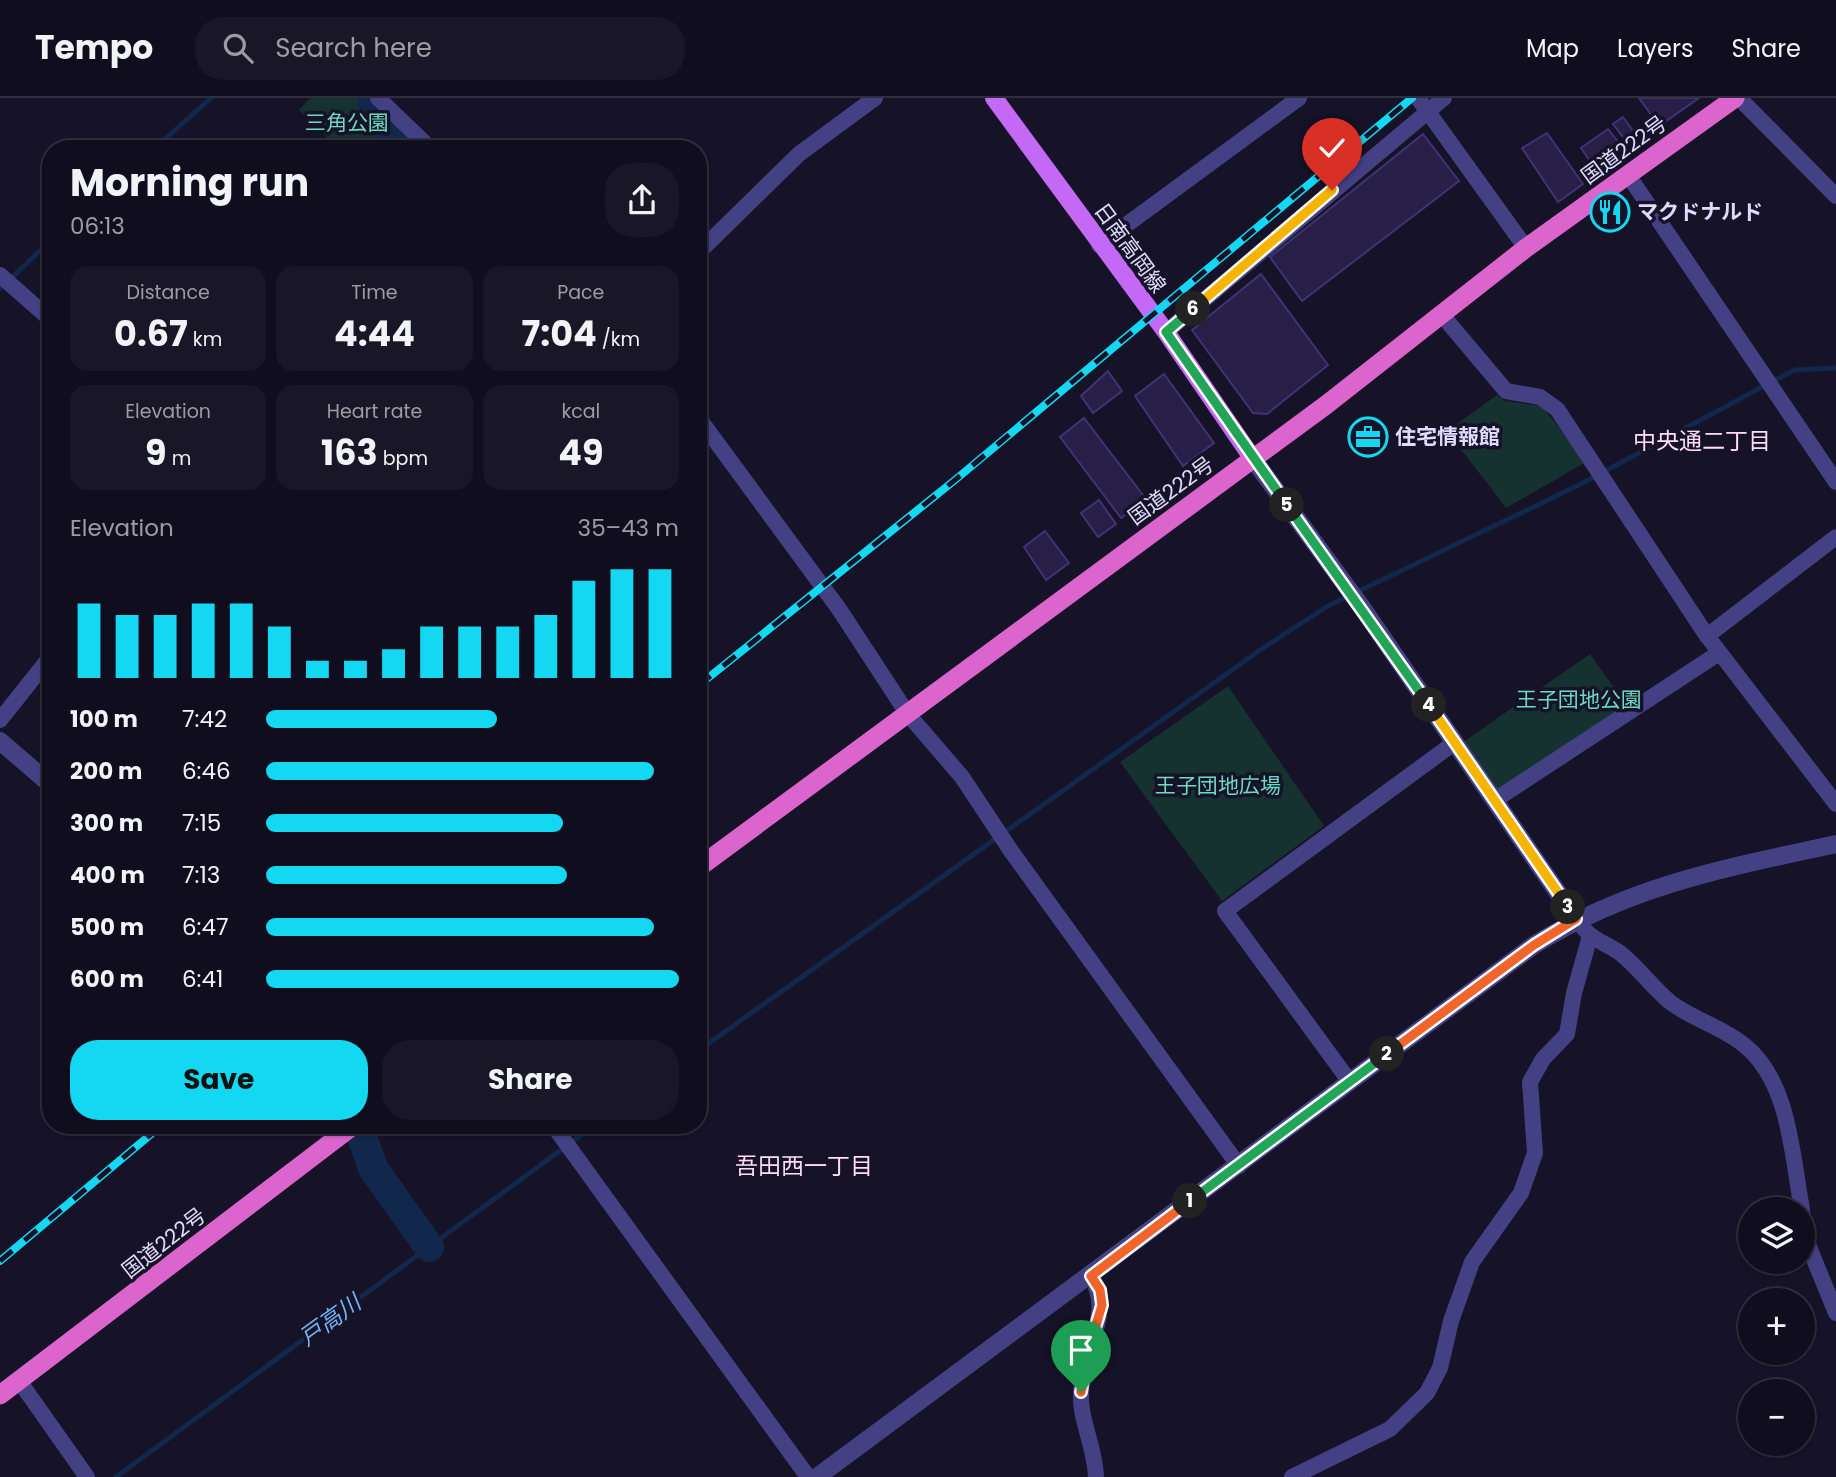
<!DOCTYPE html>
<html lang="en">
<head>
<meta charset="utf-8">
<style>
  :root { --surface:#100e1e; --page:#191727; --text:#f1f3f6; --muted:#9c9ca4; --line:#302e3c; --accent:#14d7f1 }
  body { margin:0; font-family:Poppins,"Noto Sans JP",sans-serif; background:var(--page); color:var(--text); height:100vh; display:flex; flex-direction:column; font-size:26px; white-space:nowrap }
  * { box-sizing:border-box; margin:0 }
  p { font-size:23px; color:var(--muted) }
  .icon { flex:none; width:38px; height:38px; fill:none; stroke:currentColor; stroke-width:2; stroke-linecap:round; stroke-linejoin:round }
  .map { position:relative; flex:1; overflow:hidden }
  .details { position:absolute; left:42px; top:42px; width:665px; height:994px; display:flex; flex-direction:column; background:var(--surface); border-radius:28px; box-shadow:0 2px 5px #0004,0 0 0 2px var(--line) }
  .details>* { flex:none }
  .fabs { position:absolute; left:1738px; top:1099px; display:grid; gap:14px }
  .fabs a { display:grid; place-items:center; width:77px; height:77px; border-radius:50%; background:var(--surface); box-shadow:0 2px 5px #0004,0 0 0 2px var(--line); font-size:35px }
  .pin { position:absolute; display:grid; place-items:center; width:60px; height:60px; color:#fff; margin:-72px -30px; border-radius:50% 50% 50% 0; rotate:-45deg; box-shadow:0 0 7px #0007 }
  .pin .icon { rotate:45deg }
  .km { position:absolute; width:35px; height:35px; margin:-18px; border-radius:50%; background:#222; color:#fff; font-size:19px; line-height:35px; text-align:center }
  .round { display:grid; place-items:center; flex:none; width:74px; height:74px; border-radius:28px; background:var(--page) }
  .overview { display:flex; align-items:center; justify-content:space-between; height:119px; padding:0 28px }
  h1 { font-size:38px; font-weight:700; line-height:52px }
  .metrics { display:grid; grid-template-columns:repeat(3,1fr); gap:10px; height:119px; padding:7px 28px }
  .metrics div { display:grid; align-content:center; border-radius:18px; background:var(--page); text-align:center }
  .metrics b { font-size:35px; font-weight:700 }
  .metrics small { font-size:19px; font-weight:400 }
  .metrics p { font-size:19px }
  .chart { height:196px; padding:14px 28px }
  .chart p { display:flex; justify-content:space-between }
  .chart svg { width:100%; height:126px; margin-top:7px; stroke:var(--accent); stroke-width:6 }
  .action { display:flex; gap:14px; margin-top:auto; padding:14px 28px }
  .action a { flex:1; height:80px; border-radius:28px; background:var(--accent); color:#111; font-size:28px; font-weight:700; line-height:80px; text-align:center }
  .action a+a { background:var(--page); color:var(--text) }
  ul { padding:0 28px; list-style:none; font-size:23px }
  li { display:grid; grid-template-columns:112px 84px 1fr; align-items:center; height:52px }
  li i { height:18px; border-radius:9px; background:var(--accent) }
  header { display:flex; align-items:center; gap:42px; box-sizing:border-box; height:98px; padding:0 35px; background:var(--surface); border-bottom:2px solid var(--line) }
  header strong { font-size:33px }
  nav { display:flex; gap:38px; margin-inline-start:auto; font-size:24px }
  .search { width:490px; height:63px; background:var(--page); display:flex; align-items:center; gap:18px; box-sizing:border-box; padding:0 24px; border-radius:28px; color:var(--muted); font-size:26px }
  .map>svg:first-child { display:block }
  .green { fill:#153231 }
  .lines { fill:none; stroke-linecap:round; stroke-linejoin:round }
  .stream { stroke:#12274c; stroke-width:5 }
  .river { stroke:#12274c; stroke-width:30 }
  .building { fill:#281f48; stroke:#403373; stroke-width:2 }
  .minor { stroke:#444084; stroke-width:16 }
  .tertiary { stroke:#444084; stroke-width:18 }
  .primary { stroke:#c469f6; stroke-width:18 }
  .trunk { stroke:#dc64cd; stroke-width:19 }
  .rail-casing { stroke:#14d7f1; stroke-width:8 }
  .rail { stroke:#161228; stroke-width:5; stroke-dasharray:16; stroke-linecap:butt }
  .split-1-casing { stroke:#fff; stroke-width:14 }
  .split-2-casing { stroke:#fff; stroke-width:14 }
  .split-3-casing { stroke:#fff; stroke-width:14 }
  .split-4-casing { stroke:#fff; stroke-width:14 }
  .split-5-casing { stroke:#fff; stroke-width:14 }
  .split-6-casing { stroke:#fff; stroke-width:14 }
  .split-7-casing { stroke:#fff; stroke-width:14 }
  .split-1 { stroke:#f0652b; stroke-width:9 }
  .split-2 { stroke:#22a559; stroke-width:9 }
  .split-3 { stroke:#f0652b; stroke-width:9 }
  .split-4 { stroke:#f5b400; stroke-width:9 }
  .split-5 { stroke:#22a559; stroke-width:9 }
  .split-6 { stroke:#22a559; stroke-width:9 }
  .split-7 { stroke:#f5b400; stroke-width:9 }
  .labels { text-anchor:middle; stroke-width:7; stroke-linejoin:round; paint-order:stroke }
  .park-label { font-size:21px; fill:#6bdac0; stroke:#161228 }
  .street-label { font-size:21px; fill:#e0dbfd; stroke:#161228 }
  .poi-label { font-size:21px; font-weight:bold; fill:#e0dbfd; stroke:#161228; text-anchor:start }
  .neighbourhood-label { font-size:23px; fill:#fdddf1; stroke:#161228 }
  .water-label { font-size:23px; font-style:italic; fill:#70b6f6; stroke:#161228 }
</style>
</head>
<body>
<header>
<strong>Tempo</strong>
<div class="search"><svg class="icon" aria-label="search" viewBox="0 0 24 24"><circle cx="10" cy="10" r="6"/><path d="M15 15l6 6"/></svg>Search here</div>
<nav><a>Map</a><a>Layers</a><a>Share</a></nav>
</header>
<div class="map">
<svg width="1836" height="1379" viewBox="0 0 1836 1379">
  <rect width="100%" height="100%" fill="#161228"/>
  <g class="green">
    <polygon points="310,0 367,0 377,40 385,51 339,51 299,12"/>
    <polygon points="1497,297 1505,303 1542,308 1586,364 1506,410 1447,333"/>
    <polygon points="1590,556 1627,608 1499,695 1463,644"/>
    <polygon points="1228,588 1324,728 1222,803 1120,664"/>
  </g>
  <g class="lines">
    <g class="stream">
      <polyline points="154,51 211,0"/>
      <polyline points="0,191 51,142"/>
      <polyline points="698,953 1260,552 1328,508 1581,386 1794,272 1836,270"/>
      <polyline points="116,1379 595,1027"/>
    </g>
    <g class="river">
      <polyline points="373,0 374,10 403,51"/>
      <polyline points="358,1027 373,1070 429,1149"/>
    </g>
  </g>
  <g class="building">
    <polygon points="1639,0 1699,0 1659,28"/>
    <polygon points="1623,19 1638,40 1629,47 1613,26"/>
    <polygon points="1608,31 1623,50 1596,72 1581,50"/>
    <polygon points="1547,35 1583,86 1558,104 1522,50"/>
    <polygon points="1423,36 1459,83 1302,203 1270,159"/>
    <polygon points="1261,176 1328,267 1267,316 1253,315 1192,232"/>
    <polygon points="1108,273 1122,293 1093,315 1081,298"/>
    <polygon points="1164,276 1214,345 1183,368 1135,298"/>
    <polygon points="1084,320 1146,401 1121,420 1060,339"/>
    <polygon points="1099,402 1116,426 1098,439 1081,415"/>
    <polygon points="1045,433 1069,465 1046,482 1024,449"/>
  </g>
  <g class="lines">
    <g class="minor">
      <polyline points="378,0 431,51"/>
      <polyline points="1418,0 1526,150"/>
      <polyline points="1739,0 1836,98"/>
      <polyline points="197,50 198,51"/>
      <polyline points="1628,77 1836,384"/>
      <polyline points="1099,147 1299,0"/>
      <polyline points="698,155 799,56 875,0"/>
      <polyline points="0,177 51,222"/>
      <polyline points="1442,217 1506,293 1540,299 1557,311 1707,538 1836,706"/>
      <polyline points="1166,234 1444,0"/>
      <polyline points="698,319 839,511 907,615 962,679 1011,753 1239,1068"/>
      <polyline points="1707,538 1836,439"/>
      <polyline points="0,622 51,558"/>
      <polyline points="1495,702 1719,555"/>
      <path d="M1584 831C1594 843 1608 846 1620 855 1638 869 1652 889 1670 904 1692 921 1722 929 1744 947 1790 983 1792 1059 1802 1111"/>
      <polyline points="1350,984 1225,813 1454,645"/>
      <polyline points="553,1027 808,1379"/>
      <polyline points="1802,1114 1809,1149 1836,1215"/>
      <path d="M1091 1178C1114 1218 1083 1250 1081 1293 1079 1321 1095 1348 1096 1379"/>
      <polyline points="20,1284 87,1379"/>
      <polyline points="1292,1379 1390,1331 1427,1295 1440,1270 1451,1223 1472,1164 1521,1095 1535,1055 1530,984 1543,961 1567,936 1574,895 1590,838"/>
    </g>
    <g class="tertiary">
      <polyline points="1253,361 1361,508 1576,821"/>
      <polyline points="0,643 51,687"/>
      <path d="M817 1379 1534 847C1632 787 1725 770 1836 746"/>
    </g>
    <polyline class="primary" points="994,0 1166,234 1253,361"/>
    <g class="trunk">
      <polyline points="698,770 1326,307 1526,150 1735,0"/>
      <polyline points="0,1297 354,1027"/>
    </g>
    <g class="rail-casing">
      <g id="rail">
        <polyline points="698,588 955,382 1412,0"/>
        <polyline points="0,1163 162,1027"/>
      </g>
    </g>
    <use href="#rail" class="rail"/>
  </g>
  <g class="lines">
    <g class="split-1-casing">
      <polyline id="split-1" points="1081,1294 1088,1254 1102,1207 1100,1192 1091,1178 1190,1103"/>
    </g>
    <g class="split-2-casing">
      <polyline id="split-2" points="1190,1103 1387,956"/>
    </g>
    <g class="split-3-casing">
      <polyline id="split-3" points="1387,956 1534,847 1576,821 1568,809"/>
    </g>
    <g class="split-4-casing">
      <polyline id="split-4" points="1429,607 1568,809"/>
    </g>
    <g class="split-5-casing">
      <polyline id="split-5" points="1287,407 1429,607"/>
    </g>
    <g class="split-6-casing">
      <polyline id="split-6" points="1193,211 1166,234 1287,407"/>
    </g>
    <g class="split-7-casing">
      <polyline id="split-7" points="1193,211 1332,92"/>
    </g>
    <use href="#split-1" class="split-1"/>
    <use href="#split-2" class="split-2"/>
    <use href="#split-3" class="split-3"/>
    <use href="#split-4" class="split-4"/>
    <use href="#split-5" class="split-5"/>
    <use href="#split-6" class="split-6"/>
    <use href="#split-7" class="split-7"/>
  </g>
  <defs>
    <g id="restaurant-ring" transform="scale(2.0125)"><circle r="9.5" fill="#161228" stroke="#14d7f1" stroke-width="1.5"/><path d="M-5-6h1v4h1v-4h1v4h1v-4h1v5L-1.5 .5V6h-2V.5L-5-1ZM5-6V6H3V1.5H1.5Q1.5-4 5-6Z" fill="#14d7f1"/></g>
    <g id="office-ring" transform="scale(2.0125)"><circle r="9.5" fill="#161228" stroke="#14d7f1" stroke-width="1.5"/><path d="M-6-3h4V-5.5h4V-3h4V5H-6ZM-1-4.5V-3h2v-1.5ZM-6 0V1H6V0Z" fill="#14d7f1"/></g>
  </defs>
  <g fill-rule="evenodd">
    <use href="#restaurant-ring" x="1610" y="114"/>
    <use href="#office-ring" x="1368" y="339"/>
  </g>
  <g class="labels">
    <g class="park-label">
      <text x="347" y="32">三角公園</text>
      <text x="1579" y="609">王子団地公園</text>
      <text x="1218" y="695">王子団地広場</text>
    </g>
    <g class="street-label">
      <text transform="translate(1624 52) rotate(-36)" y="7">国道222号</text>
      <text transform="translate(1130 150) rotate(54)" y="7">日南高岡線</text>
      <text transform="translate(1171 393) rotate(-36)" y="7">国道222号</text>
      <text transform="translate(164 1145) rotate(-38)" y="7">国道222号</text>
    </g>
    <g class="poi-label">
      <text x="1637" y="121">マクドナルド</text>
      <text x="1395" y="346">住宅情報館</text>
    </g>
    <g class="neighbourhood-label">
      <text x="1702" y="351">中央通二丁目</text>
      <text x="804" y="1076">吾田西一丁目</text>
    </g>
    <g class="water-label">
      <text transform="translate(330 1222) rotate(-36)" y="8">戸高川</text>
    </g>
  </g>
</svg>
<div class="fabs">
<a><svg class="icon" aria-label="layers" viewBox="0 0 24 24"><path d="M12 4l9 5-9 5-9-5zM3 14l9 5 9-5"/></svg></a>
<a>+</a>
<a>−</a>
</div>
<div class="pin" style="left:1081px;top:1294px;background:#1e9e55"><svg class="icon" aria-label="arrive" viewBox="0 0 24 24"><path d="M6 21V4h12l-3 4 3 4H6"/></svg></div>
<div class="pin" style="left:1332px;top:92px;background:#d93025"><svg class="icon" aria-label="check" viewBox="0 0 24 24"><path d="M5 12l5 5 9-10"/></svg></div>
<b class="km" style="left:1190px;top:1103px">1</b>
<b class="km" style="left:1387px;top:956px">2</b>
<b class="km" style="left:1568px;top:809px">3</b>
<b class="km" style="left:1429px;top:607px">4</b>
<b class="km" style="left:1287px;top:407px">5</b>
<b class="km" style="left:1193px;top:211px">6</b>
<section class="details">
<div class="overview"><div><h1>Morning run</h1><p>06:13</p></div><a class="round"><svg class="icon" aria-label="share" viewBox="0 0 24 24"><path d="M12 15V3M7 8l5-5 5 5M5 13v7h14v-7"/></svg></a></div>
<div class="metrics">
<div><p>Distance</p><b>0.67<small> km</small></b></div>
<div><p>Time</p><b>4:44</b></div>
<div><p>Pace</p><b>7:04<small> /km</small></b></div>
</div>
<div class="metrics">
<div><p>Elevation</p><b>9<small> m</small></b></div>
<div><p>Heart rate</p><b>163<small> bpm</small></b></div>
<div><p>kcal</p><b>49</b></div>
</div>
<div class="chart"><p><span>Elevation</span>35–43 m</p>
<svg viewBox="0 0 160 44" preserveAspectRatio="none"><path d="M5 44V18M15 44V22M25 44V22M35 44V18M45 44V18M55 44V26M65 44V38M75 44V38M85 44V34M95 44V26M105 44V26M115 44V26M125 44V22M135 44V10M145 44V6M155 44V6"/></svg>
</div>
<ul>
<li><b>100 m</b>7:42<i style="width:56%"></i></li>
<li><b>200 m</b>6:46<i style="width:94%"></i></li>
<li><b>300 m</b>7:15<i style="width:72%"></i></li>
<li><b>400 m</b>7:13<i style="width:73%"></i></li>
<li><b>500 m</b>6:47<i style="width:94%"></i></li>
<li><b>600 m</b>6:41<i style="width:100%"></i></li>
</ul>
<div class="action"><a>Save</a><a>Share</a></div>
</section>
</div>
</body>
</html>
